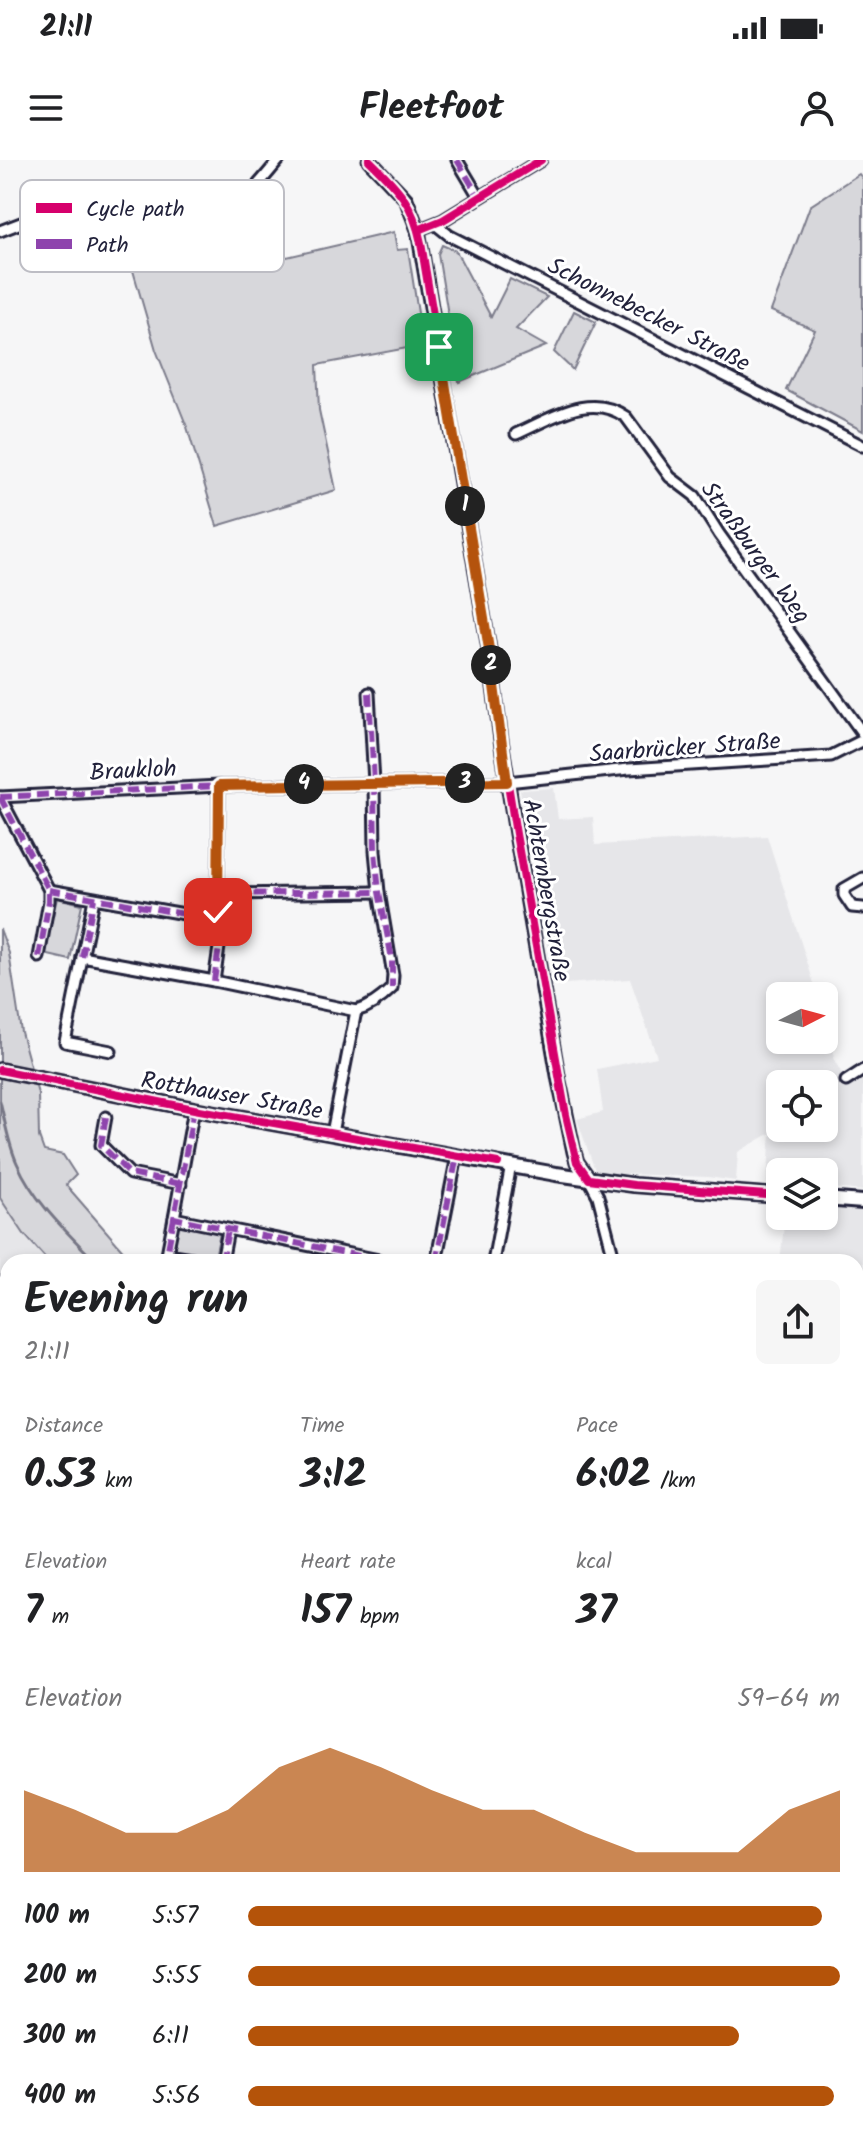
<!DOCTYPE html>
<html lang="en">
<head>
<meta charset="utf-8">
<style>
  :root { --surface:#fff; --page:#f6f6f6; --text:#202124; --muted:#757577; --accent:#b45309 }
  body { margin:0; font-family:Kalam,sans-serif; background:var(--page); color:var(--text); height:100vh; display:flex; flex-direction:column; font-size:30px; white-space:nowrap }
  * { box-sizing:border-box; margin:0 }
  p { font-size:26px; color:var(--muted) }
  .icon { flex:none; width:44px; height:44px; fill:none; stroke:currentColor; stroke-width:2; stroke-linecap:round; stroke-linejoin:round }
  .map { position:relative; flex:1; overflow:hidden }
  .drawer { position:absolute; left:0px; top:1094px; width:864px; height:888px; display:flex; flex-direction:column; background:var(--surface); border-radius:24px 24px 0 0; box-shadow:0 4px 12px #0003 }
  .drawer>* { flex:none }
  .needle { width:52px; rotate:84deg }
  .tools { position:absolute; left:766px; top:822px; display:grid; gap:16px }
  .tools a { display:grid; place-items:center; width:72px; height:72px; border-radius:12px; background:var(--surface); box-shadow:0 4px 12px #0003; font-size:40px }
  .pin { position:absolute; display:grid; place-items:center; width:68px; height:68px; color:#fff; margin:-34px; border-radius:16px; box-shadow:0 4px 12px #0006 }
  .km { position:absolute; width:40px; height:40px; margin:-20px; border-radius:50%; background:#222; color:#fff; font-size:22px; line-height:40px; text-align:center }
  .round { display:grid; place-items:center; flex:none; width:84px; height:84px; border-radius:12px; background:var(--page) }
  .summary { display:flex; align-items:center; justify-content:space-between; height:136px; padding:0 24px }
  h1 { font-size:44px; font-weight:700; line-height:60px }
  .figures { display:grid; grid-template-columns:repeat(3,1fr); gap:12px; height:136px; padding:8px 24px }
  .figures div { display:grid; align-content:center }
  .figures b { font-size:40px; font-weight:700 }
  .figures small { font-size:22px; font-weight:400 }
  .figures p { font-size:22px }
  .chart { height:224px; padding:16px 24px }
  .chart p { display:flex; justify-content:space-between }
  .chart svg { width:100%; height:144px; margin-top:8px; fill:var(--accent); opacity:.7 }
  ul { padding:0 24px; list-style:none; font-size:26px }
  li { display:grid; grid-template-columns:128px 96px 1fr; align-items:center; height:60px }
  li i { height:20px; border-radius:10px; background:var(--accent) }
  .status { display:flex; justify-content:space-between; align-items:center; height:56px; padding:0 40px; background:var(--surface); direction:ltr }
  .status svg { height:22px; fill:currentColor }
  header { display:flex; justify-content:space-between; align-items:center; height:104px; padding:0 24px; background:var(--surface); font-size:36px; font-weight:700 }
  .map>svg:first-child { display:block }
  .built { fill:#e6e6e9; fill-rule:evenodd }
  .green { fill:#d7d7db; stroke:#7c7c8b; stroke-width:2 }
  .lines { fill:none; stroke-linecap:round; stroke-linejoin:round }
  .stream { stroke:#767685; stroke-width:3 }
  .minor-casing { stroke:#22223b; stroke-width:15 }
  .tertiary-casing { stroke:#22223b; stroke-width:17 }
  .secondary-casing { stroke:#22223b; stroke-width:18 }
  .minor { stroke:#fff; stroke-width:9 }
  .tertiary { stroke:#fff; stroke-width:11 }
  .secondary { stroke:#fff; stroke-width:12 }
  .rail-casing { stroke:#22223b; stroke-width:6 }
  .rail { stroke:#fff; stroke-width:3; stroke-dasharray:9; stroke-linecap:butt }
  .quiet { stroke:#8e44ad; stroke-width:6; stroke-dasharray:12 6; stroke-linecap:butt }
  .cycleway-casing { stroke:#fff; stroke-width:13 }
  .cycleway { stroke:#d6006c; stroke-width:8 }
  .route-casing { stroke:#fff; stroke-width:16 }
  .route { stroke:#b45309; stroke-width:10 }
  .labels { text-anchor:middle; stroke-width:6; stroke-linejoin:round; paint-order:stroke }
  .street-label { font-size:24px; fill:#22223b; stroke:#fff }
  .key { fill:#fff; stroke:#bdbdc4; stroke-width:2 }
  .key-label { font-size:22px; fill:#22223b }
</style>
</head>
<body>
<div class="status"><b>21:11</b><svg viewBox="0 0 49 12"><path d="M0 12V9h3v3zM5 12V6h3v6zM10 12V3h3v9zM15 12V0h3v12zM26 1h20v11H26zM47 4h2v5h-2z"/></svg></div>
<header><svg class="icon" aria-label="menu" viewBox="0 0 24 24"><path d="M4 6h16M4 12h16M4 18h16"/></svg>Fleetfoot<svg class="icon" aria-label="person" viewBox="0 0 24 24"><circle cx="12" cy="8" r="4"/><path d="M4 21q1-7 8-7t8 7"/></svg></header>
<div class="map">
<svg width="863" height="1982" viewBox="0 0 863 1982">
  <rect width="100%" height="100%" fill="#f6f6f7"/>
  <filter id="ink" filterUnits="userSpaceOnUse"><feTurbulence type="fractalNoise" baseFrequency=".0125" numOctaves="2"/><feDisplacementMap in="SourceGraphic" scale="16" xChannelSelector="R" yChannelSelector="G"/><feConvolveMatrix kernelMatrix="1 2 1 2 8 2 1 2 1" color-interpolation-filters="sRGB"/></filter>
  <g filter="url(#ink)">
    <g class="built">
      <path d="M554 628 558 659 593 657 595 685 767 676 818 836H780V880H824V857L834 893 833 898 849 926 863 919V1031L824 1027V1012H780V1024L767 1023 771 973 738 992 736 1021 708 1017 596 1013 577 959 603 952 597 909 657 897 630 819 553 825 541 742 520 630ZM780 924H824V968H780Z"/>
      <polygon points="0,1038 24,1074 49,1102 8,1102 8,1142 0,1141"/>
      <polygon points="824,1041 863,1045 863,1161 856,1160 856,1102 780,1102 785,1056 824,1056"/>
    </g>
    <g class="green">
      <polygon points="859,14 863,19 863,271 786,230 815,170 771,151 810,46"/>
      <polygon points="227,71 272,86 287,97 394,72 397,90 408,89 423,185 317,205 319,250 336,330 217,366 187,267 156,190 130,100 189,85"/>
      <polygon points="442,85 456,91 491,157 510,119 547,137 516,169 546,186 459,222 438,94"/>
      <polygon points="574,151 596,162 573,210 554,192"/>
      <polygon points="57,738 82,744 70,800 44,794"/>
      <polygon points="0,769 9,793 21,872 38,934 39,977 44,991 63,995 76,1015 66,1025 133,1102 49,1102 24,1074 0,1038"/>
      <polygon points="178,1065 220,1073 215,1097 174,1089"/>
      <polygon points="0,1141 8,1142 8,1315 0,1312"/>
      <polygon points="856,1360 863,1363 863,1470 856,1469"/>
      <polygon points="8,1441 8,1974 856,1974 856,1641 863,1642 863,1982 0,1982 0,1471 7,1470"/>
    </g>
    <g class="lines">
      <g class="stream">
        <path d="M0 941C5 961 8 983 17 1003 34 1042 67 1072 96 1102"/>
        <polyline points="856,1606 863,1609"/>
      </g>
      <g class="minor-casing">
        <g id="minor">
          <polyline points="457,0 479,37"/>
          <polyline points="435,64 450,76 863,286"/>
          <polyline points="418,70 443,60 541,0"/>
          <path d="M0 71 86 38 98 37 105 40 110 47 120 83 185 66C223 75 257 25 279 0"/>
          <path d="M516 274C551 259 590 231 626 257L670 317 695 336 719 374 863 574"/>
          <polyline points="0,637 219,626 507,622 629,609 831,596 863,580"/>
          <polyline points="0,637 49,730 49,741 39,797"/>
          <polyline points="863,718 844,729 844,735 852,747 863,748"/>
          <polyline points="49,730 190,755 206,751 218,734 379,732"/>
          <polyline points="94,739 65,882 111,891"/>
          <polyline points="82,797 214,821 356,851"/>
          <polyline points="214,821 222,767 218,752 219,626"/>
          <path d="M356 851C371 847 382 838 392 828L393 815 379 732 375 691 374 623 369 533"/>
          <polyline points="846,921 863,910"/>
          <polyline points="194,949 174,1058 389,1102"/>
          <polyline points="106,957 101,985 130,1014 181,1024"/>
          <polyline points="332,973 356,851"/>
          <polyline points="589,1019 598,1036 615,1102"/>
          <polyline points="174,1058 167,1094 215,1102"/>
          <polyline points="222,1102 228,1070"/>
          <polyline points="436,1102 457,996"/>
          <polyline points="493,1102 511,1005"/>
          <polyline points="0,1122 8,1123"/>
          <polyline points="856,1355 863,1358"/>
        </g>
      </g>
      <g class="tertiary-casing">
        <polyline id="tertiary" points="369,0 406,39 418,70 489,489 501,580 516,674 559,921 574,992 577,1002 589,1019"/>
      </g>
      <g class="secondary-casing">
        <g id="secondary">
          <polyline points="0,910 194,949 556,1014 634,1025 780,1036"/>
          <polyline points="824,1039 863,1042"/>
        </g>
      </g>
      <use href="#minor" class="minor"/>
      <use href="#tertiary" class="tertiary"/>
      <use href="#secondary" class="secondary"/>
      <g class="rail-casing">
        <g id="rail">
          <polyline points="0,1457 8,1457"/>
          <polyline points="856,1490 863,1490"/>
        </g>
      </g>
      <use href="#rail" class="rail"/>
      <g class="quiet">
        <polyline points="457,0 479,37"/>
        <polyline points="369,533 374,623 375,691 379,732 392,799 392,828"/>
        <polyline points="0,637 219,626 380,623"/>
        <polyline points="0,637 49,730 49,741 39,797"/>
        <polyline points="49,730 190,755 206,751 218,734 379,732"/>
        <polyline points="82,797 94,739"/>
        <polyline points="214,821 222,767 218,752 219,626"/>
        <polyline points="194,949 174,1058 389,1102"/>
        <polyline points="106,957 101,985 130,1014 181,1024"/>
        <polyline points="174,1058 167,1094 215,1102"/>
        <polyline points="222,1102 228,1070"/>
        <polyline points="436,1102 457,996"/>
        <polyline points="0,1597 8,1600"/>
      </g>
      <g class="cycleway-casing">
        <g id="cycleway">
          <path d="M369 0C398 28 413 43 421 83L489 489 501 580 516 674 566 955 577 1002 589 1019 634 1025 780 1036"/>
          <polyline points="418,70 443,60 541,0"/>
          <polyline points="0,910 194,949 498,1003"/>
        </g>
      </g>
      <use href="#cycleway" class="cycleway"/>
    </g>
  </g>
  <g class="lines" filter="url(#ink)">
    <g class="route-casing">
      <polyline id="route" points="218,752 219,626 507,622 489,489 439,187"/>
    </g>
    <use href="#route" class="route"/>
  </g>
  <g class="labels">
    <g class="street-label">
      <text transform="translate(649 154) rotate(27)" y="8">Schonnebecker Straße</text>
      <text transform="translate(756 392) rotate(54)" y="8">Straßburger Weg</text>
      <text transform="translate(685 587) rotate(-4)" y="8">Saarbrücker Straße</text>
      <text transform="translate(133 610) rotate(-3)" y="8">Braukloh</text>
      <text transform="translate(547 730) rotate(80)" y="8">Achternbergstraße</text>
      <text transform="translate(232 935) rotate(10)" y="8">Rotthauser Straße</text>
    </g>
  </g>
  <rect x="20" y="20" width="264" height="92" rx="12" class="key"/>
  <rect x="36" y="43" width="36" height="10" fill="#d6006c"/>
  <rect x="36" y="79" width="36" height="10" fill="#8e44ad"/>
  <g class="key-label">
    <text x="86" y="56">Cycle path</text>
    <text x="86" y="92">Path</text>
  </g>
</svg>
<div class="tools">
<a><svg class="needle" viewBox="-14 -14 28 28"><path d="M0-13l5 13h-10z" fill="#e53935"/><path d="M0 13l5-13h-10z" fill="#757577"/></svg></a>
<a><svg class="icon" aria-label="locate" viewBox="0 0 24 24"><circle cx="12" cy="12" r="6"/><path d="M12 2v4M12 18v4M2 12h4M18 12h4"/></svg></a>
<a><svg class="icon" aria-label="layers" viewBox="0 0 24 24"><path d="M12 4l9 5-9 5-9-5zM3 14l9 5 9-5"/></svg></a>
</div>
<div class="pin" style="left:439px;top:187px;background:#1e9e55"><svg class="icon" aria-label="arrive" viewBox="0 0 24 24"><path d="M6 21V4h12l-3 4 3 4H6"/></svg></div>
<div class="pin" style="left:218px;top:752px;background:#d93025"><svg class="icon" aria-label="check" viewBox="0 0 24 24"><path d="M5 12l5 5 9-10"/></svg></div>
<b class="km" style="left:465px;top:346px">1</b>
<b class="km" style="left:491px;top:505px">2</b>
<b class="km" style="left:465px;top:623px">3</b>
<b class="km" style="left:304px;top:624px">4</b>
<section class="drawer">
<div class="summary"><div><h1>Evening run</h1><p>21:11</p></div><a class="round"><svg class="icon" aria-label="share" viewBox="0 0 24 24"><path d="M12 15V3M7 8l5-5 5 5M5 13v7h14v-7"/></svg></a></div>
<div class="figures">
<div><p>Distance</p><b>0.53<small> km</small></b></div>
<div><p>Time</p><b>3:12</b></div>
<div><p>Pace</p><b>6:02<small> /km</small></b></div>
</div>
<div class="figures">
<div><p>Elevation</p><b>7<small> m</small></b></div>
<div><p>Heart rate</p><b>157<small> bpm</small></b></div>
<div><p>kcal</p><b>37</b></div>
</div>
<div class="chart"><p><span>Elevation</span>59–64 m</p>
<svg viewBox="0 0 160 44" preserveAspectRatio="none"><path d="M0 44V19L10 25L20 32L30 32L40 25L50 12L60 6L70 12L80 19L90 25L100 25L110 32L120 38L130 38L140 38L150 25L160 19V44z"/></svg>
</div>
<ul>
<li><b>100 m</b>5:57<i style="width:97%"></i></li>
<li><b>200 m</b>5:55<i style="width:100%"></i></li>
<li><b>300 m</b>6:11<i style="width:83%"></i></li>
<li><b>400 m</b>5:56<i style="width:99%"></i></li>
</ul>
</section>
</div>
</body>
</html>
